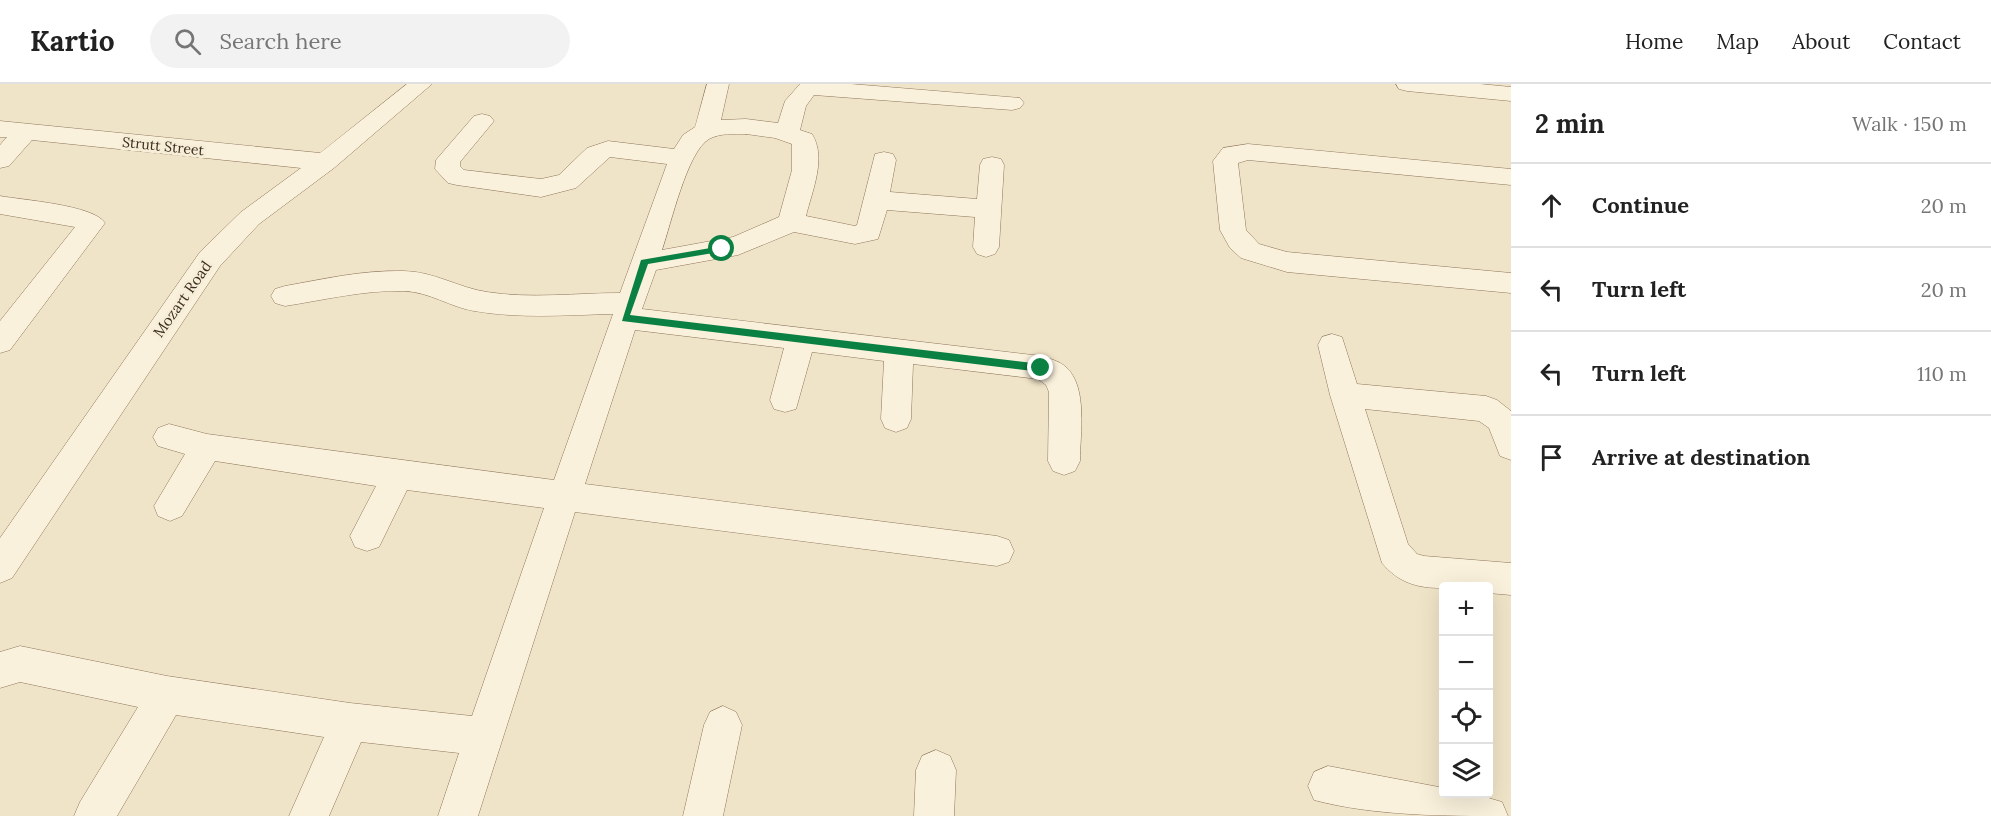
<!DOCTYPE html>
<html lang="en">
<head>
<meta charset="utf-8">
<style>
	body { margin:0; font-family:Lora,serif; background:#f2f2f2; color:#222 }
	.controls { position:absolute; right:18px; bottom:18px; display:grid; overflow:hidden; border-radius:6px; box-shadow:0 6px 24px #0002 }
	.controls button { width:54px; height:54px; display:grid; place-items:center; padding:0; border:0; border-bottom:2px solid #e0e0e0; background:#fff; color:#222; font:30px sans-serif }
	.stop { position:absolute; width:18px; height:18px; margin:-14px; border:4px solid #0b8043; border-radius:50%; background:#fff }
	.stop.end { background:#0b8043; border-color:#fff; box-shadow:0 2px 6px #0008 }
	.list { margin:0; padding:0; list-style:none }
	h2 { display:flex; justify-content:space-between; align-items:center; height:78px; margin:0; padding:0 24px; font-size:26px }
	h2 small { font-size:20px; font-weight:400; color:#767676 }
	.list li { display:grid; grid-template-columns:39px 1fr auto; gap:18px; align-items:center; box-sizing:border-box; height:84px; padding:0 24px; border-top:2px solid #e0e0e0 }
	.list b { display:block; font-size:22px; white-space:nowrap }
	.list em { font-size:20px; font-style:normal; color:#767676 }
	.icon { flex:none; width:33px; height:33px; fill:none; stroke:currentColor; stroke-width:2; stroke-linecap:round; stroke-linejoin:round }
	.map { position:relative; flex:none; width:1511px; height:732px; overflow:hidden }
	header { display:flex; align-items:center; gap:36px; box-sizing:border-box; height:84px; padding:0 30px; background:#fff; border-bottom:2px solid #e0e0e0 }
	header strong { font-size:28px }
	nav { display:flex; gap:33px; margin-inline-start:auto; font-size:21px }
	.search { width:420px; height:54px; background:#f2f2f2; display:flex; align-items:center; gap:15px; box-sizing:border-box; padding:0 21px; border-radius:33px; color:#767676; font-size:22px }
	main { display:flex }
	aside { flex:1; background:#fff }
	.map>svg:first-child { display:block }
	.lines { fill:none; stroke-linecap:round; stroke-linejoin:round }
	.minor-casing { stroke:#8d765c; stroke-width:1 }
	.minor { fill:#faf1dc; fill-rule:evenodd }
	.route { fill:#0b8043 }
	.labels { text-anchor:middle; dominant-baseline:central; stroke-width:6; stroke-linejoin:round; paint-order:stroke }
	.far-street-label { font-size:14px; fill:#3d2e20; stroke:#f7eed8 }
	.street-label { font-size:15px; fill:#3d2e20; stroke:#f7eed8 }
</style>
</head>
<body>
<header>
<strong>Kartio</strong>
<div class="search"><svg class="icon" aria-label="search" viewBox="0 0 24 24"><circle cx="10" cy="10" r="6"/><path d="M15 15l6 6"/></svg>Search here</div>
<nav><a>Home</a><a>Map</a><a>About</a><a>Contact</a></nav>
</header>
<main>
<div class="map">
<svg width="1511" height="732" viewBox="0 0 1511 732">
	<rect width="100%" height="100%" fill="#f0e4c8"/>
	<g class="lines">
		<defs>
			<g id="minor">
				<polygon points="407,0 432,0 334,84 259,140 220,182 12,494 0,499 0,454 200,168 241,128 301,84 32,56 9,82 0,84 0,61 7,53 0,53 0,37 320,69"/>
				<path d="M707,0h22l-8,36 25,-1 32,4 7,-22 15,-17h51l169,14 4,5 -4,5 -8,2 -198,-15 -8,11 -6,24 12,4c15,24 0,57 -6,82l49,10 2,-1 18,-71 9,-2 9,2 3,6 -6,32 87,7 3,-34 3,-6 9,-2 9,2 3,6 -5,82 -4,7 -9,3 -9,-3 -4,-7 2,-30 -88,-7 -9,29 -23,5 -61,-12 -56,23 -82,15 -14,39 399,47c9,3 19,5 26,12 21,21 13,66 13,93l-5,10 -11,4 -11,-4 -5,-10 1,-69 -3,-7 -8,-6 -125,-15 -2,55 -4,9 -11,4 -11,-4 -4,-9 3,-58 -72,-9 -16,57 -11,3 -11,-3 -4,-9 14,-52 -149,-18 -50,154 412,52 12,4 5,11 -5,11 -12,4 -422,-54 -97,304h-40l21,-63 -98,-11 -32,74h-40l35,-79 -148,-22 -59,101h-43l6,-14 58,-95 -118,-25 -20,6v-36l20,-6 147,30 183,27 122,13 72,-208 -137,-18 -28,57 -12,4 -12,-4 -5,-11 26,-50 -161,-25 -33,55 -12,5 -12,-5 -4,-10 31,-52 -27,-8 -5,-9 5,-9 11,-4 38,10 347,46 59,-166c-46,1 -93,5 -139,-3 -24,-4 -44,-19 -70,-20 -40,-1 -80,9 -119,15l-10,-3 -4,-7 4,-7 10,-3c39,-7 78,-16 118,-15 30,0 56,17 84,21 43,7 90,1 133,1l47,-129 -57,-7 -34,31 -35,9 -84,-12 -9,-2 -13,-14 1,-9 38,-44 8,-2 8,2 4,5 -34,41v4l4,4 77,9 18,-4 28,-27 21,-7 66,8 9,-14 12,-8zM746,50l29,4 17,6v26l-13,47 -46,20 -71,13c9,-26 25,-98 47,-111 11,-6 25,-5 37,-5z"/>
				<polygon points="1396,0 1480,0 1511,3 1511,17 1407,7 1399,5"/>
				<polygon points="1248,60 1511,85 1511,101 1248,76 1238,79 1246,146 1259,160 1287,168 1511,189 1511,209 1287,188 1241,174 1230,164 1220,146 1213,77 1223,64"/>
				<path d="M0,112c22,4 94,9 105,27l-95,127 -10,3v-32l75,-94 -75,-13z"/>
				<path d="M1332,250l10,3 15,47 129,12 11,4 14,11v49l-11,-4 -11,-28 -10,-7 -114,-12 43,135 9,10 7,2 87,7v32l-23,-2v-7c-40,0 -77,12 -106,-23l-52,-168 -12,-50 4,-8z"/>
				<polygon points="723,622 736,628 742,641 723,732 683,732 704,641 710,628"/>
				<polygon points="936,666 950,672 956,686 954,732 914,732 916,686 922,672"/>
				<path d="M1328,682l116,22v6h31l27,8 6,14c-63,0 -134,0 -194,-16l-6,-14 6,-14z"/>
			</g>
		</defs>
		<!-- minor casing -->
		<use href="#minor" class="minor-casing"/>
		<!-- minor -->
		<use href="#minor" class="minor"/>
	</g>
	<!-- route -->
	<polygon class="route" points="722,162 725,167 648,180 630,231 1041,280 1046,284 1041,288 622,237 641,176"/>
	<g class="labels">
		<!-- far-street labels -->
		<g class="far-street-label">
			<text transform="translate(163 62) rotate(6)">Strutt Street</text>
		</g>
		<!-- street labels -->
		<g class="street-label">
			<text transform="translate(182 215) rotate(-55)">Mozart Road</text>
		</g>
	</g>
</svg>
<div class="controls">
<button>+</button>
<button>−</button>
<button><svg class="icon" aria-label="locate" viewBox="0 0 24 24"><circle cx="12" cy="12" r="6"/><path d="M12 2v4M12 18v4M2 12h4M18 12h4"/></svg></button>
<button><svg class="icon" aria-label="layers" viewBox="0 0 24 24"><path d="M12 4l9 5-9 5-9-5zM3 14l9 5 9-5"/></svg></button>
</div>
<div class="stop" style="left:722px;top:165px"></div>
<div class="stop end" style="left:1041px;top:284px"></div>
</div>
<aside>
<h2>2 min<small>Walk · 150 m</small></h2>
<ul class="list">
<li><svg class="icon" aria-label="ahead" viewBox="0 0 24 24"><path d="M12 20V5M6 11l6-6 6 6"/></svg><div><b>Continue</b></div><em>20 m</em></li>
<li><svg class="icon" aria-label="left" viewBox="0 0 24 24"><path d="M17 20v-9H6M10 6l-5 5 5 5"/></svg><div><b>Turn left</b></div><em>20 m</em></li>
<li><svg class="icon" aria-label="left" viewBox="0 0 24 24"><path d="M17 20v-9H6M10 6l-5 5 5 5"/></svg><div><b>Turn left</b></div><em>110 m</em></li>
<li><svg class="icon" aria-label="arrive" viewBox="0 0 24 24"><path d="M6 21V4h12l-3 4 3 4H6"/></svg><div><b>Arrive at destination</b></div></li>
</ul>
</aside>
</main>
</body>
</html>
